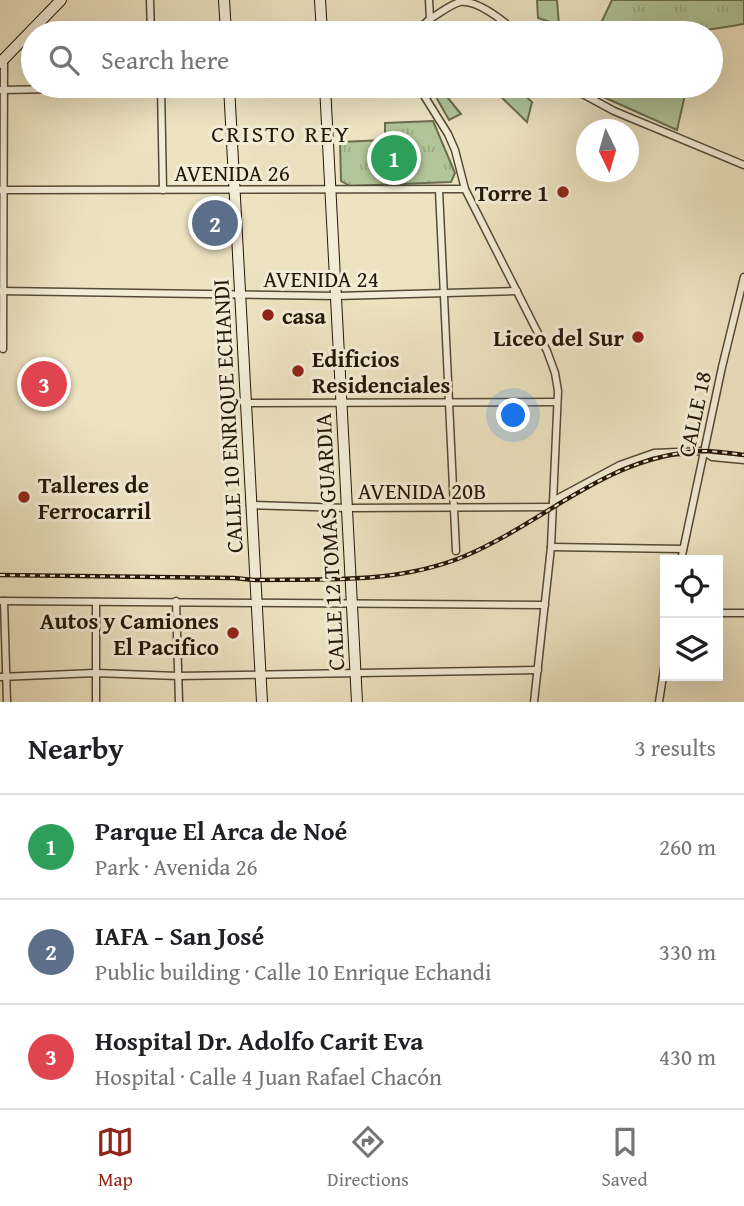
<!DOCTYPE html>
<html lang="en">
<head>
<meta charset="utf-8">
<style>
	body { margin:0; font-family:"Gentium Book Plus",serif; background:#f2f2f2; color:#202124 }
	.controls { position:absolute; right:21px; bottom:21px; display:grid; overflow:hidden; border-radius:0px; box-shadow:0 7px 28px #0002 }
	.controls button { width:63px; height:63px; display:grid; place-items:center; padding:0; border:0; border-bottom:2px solid #e0e0e0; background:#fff; color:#202124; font:35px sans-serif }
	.compass { position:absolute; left:576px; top:119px; width:63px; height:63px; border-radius:50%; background:#fff; box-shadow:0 7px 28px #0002; rotate:175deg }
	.you { position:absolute; left:514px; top:416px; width:24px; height:24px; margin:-18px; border:5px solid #fff; border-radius:50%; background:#1a73e8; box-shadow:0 0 0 10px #1a73e833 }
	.badge { display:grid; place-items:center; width:46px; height:46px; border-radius:50%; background:#8f2418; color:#fff; font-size:23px; font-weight:700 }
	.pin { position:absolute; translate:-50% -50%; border:4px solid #fff; box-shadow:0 2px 7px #0006 }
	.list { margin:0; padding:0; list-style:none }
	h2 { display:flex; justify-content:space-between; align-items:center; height:91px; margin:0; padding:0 28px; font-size:30px }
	h2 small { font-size:23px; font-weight:400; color:#757577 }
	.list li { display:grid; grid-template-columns:46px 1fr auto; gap:21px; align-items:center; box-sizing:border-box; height:105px; padding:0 28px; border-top:2px solid #e0e0e0 }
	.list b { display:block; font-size:26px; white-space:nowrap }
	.list p { margin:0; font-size:23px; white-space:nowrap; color:#757577 }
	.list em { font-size:23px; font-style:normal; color:#757577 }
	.icon { flex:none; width:38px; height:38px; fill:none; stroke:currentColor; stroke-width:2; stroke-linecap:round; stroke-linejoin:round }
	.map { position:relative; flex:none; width:744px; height:702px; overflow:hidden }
	.search { position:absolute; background:#fff; box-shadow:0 7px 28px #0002; left:21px; right:21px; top:21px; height:77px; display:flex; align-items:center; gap:18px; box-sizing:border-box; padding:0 24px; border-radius:38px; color:#757577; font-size:26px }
	.sheet { height:406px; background:#fff }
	nav { display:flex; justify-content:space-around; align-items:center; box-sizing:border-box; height:98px; border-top:2px solid #e0e0e0; background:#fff; font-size:19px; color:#757577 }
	nav a { display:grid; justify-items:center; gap:4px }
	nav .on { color:#8f2418 }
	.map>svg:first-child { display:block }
	.grass { fill:url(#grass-tufts); stroke:#6b6e50; stroke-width:2 }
	.garden { fill:#b2c598; stroke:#6b6e50; stroke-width:2 }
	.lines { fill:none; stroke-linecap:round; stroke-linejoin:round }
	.street-casing { stroke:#564a36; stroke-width:9 }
	.secondary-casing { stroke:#241707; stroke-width:12 }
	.street { stroke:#f3edd7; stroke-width:6 }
	.secondary { stroke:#f3edd7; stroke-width:10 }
	.rail-casing { stroke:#241707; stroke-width:4.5 }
	.rail { stroke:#f3edd7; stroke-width:2; stroke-dasharray:5; stroke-linecap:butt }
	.poi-dot { fill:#8f2418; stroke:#f3edd7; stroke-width:2.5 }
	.labels { text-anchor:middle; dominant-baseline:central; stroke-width:6; stroke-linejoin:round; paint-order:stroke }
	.street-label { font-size:23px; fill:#241707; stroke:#f3edd7 }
	.poi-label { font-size:23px; font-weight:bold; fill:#241707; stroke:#f3edd7; text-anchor:end }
	.neighbourhood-label { font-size:24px; letter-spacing:2px; fill:#241707; stroke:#f3edd7 }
</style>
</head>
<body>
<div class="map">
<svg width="744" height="702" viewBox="0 0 744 702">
	<defs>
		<pattern id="grass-tufts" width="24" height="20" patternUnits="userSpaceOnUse" patternTransform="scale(1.75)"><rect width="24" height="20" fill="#b2c598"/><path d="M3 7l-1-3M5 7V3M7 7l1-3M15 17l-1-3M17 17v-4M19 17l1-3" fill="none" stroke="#99a882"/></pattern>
	</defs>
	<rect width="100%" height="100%" fill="#ede3c1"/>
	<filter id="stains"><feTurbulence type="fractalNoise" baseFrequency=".00286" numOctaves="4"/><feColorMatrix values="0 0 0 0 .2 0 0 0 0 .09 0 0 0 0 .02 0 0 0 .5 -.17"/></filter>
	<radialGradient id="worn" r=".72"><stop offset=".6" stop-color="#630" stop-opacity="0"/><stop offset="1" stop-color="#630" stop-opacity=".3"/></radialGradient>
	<!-- grass -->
	<g class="grass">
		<path d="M612,0h132v24c-43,7 -103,20 -143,-1z"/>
		<polygon points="498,86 525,86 520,91 532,102 527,122 494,90"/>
		<polygon points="433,121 455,173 451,182 350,186 341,181 340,142 385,140 385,123"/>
	</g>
	<!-- garden -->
	<g class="garden">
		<polygon points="537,0 557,0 559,25 538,18"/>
		<polygon points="434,86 450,86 443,92 461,114 449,120 431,88"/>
		<polygon points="579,86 601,86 616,94 620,86 659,86 659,88 678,93 681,86 687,86 677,130"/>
	</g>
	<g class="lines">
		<defs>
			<g id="street">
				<polyline points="150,0 151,33"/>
				<path d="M430,19c9,-5 19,-14 30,-17 19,-2 44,20 58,31"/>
				<polyline points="414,33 430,19 429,0"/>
				<polyline points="418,86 448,134 455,150 465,189 547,351 555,373 558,391 551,547 534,702"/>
				<polyline points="568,86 614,111 744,165"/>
				<polyline points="161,87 163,190"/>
				<polyline points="1,90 230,86"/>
				<polyline points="0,190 465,189"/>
				<polyline points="439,190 456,551"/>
				<polyline points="0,291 336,296 517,291"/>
				<polyline points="3,349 4,60"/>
				<polyline points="245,403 557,402"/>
				<polyline points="553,501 620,465 654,453 703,451 712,457 744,460"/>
				<polyline points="250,505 347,508 552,507"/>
				<polyline points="551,547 683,549"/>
				<polyline points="681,560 722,367 744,277"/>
				<polyline points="0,601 545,605"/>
				<polyline points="4,601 7,702"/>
				<polyline points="176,601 179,702"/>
				<polyline points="96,602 96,702"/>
				<polyline points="718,613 744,613"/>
				<polyline points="0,677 95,673 178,676 538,670"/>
				<polyline points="659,702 665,663"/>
			</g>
			<g id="secondary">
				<polyline points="224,0 226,33"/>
				<polyline points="320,0 322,33"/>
				<polyline points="0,63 61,0"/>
				<polyline points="229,86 262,702"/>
				<polyline points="325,86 357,702"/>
			</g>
		</defs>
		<!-- street casing -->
		<use href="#street" class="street-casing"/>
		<!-- secondary casing -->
		<use href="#secondary" class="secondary-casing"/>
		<!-- street -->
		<use href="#street" class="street"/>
		<!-- secondary -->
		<use href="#secondary" class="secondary"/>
		<defs>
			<path id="rail" d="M0,575l234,3 20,2c71,-1 144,4 211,-24 82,-35 142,-100 236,-105 14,0 29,2 43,4"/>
		</defs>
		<!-- rail casing -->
		<use href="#rail" class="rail-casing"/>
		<!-- rail -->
		<use href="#rail" class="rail"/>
	</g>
	<!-- markers -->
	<g class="poi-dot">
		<circle cx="563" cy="192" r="7"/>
		<circle cx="268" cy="315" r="7"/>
		<circle cx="638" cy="337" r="7"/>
		<circle cx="298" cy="371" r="7"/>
		<circle cx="24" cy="497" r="7"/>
		<circle cx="233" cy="633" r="7"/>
	</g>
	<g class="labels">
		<!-- street labels -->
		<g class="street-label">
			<text x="232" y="172">AVENIDA 26</text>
			<text x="321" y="278">AVENIDA 24</text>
			<text transform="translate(694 414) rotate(-78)">CALLE 18</text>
			<text transform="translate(227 416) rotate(-93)">CALLE 10 ENRIQUE ECHANDI</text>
			<text x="422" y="490">AVENIDA 20B</text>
			<text transform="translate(329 542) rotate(-93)">CALLE 12 TOMÁS GUARDIA</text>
		</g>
		<!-- poi labels -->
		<g class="poi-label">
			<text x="549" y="192">Torre 1</text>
			<text x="282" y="315" text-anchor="start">casa</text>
			<text x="624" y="337">Liceo del Sur</text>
			<text x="312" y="358" text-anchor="start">Edificios<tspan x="312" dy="26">Residenciales</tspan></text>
			<text x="38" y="484" text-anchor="start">Talleres de<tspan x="38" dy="26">Ferrocarril</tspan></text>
			<text x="219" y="620">Autos y Camiones<tspan x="219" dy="26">El Pacifico</tspan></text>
		</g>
		<!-- neighbourhood labels -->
		<g class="neighbourhood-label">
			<text x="281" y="133">CRISTO REY</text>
		</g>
	</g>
	<rect width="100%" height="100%" filter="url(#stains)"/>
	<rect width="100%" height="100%" fill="url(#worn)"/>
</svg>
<div class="controls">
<button><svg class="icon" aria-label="locate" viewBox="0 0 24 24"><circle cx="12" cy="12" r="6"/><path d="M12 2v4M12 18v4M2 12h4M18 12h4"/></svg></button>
<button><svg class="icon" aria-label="layers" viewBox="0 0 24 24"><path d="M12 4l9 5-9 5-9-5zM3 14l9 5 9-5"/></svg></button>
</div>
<svg class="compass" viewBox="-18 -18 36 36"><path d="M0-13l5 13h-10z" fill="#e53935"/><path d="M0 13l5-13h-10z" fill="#757577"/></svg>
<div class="you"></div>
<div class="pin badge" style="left:394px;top:158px;background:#2e9e5b">1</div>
<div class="pin badge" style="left:215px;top:223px;background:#5c6f8a">2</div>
<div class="pin badge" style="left:44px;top:384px;background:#e0444e">3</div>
<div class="search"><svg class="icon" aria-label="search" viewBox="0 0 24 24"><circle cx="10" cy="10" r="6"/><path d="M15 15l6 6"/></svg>Search here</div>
</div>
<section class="sheet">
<h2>Nearby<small>3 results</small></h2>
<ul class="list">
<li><span class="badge" style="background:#2e9e5b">1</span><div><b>Parque El Arca de Noé</b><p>Park · Avenida 26</p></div><em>260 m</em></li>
<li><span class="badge" style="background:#5c6f8a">2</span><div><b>IAFA - San José</b><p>Public building · Calle 10 Enrique Echandi</p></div><em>330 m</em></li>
<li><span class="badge" style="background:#e0444e">3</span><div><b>Hospital Dr. Adolfo Carit Eva</b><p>Hospital · Calle 4 Juan Rafael Chacón</p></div><em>430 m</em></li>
</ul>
</section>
<nav>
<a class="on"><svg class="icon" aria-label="map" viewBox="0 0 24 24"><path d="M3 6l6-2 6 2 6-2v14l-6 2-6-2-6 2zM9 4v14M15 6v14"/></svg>Map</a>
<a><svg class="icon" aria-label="directions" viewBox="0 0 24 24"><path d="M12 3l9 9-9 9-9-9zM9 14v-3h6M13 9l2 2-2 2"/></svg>Directions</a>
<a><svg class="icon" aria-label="saved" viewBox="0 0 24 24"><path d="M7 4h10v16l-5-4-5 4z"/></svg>Saved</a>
</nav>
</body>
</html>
